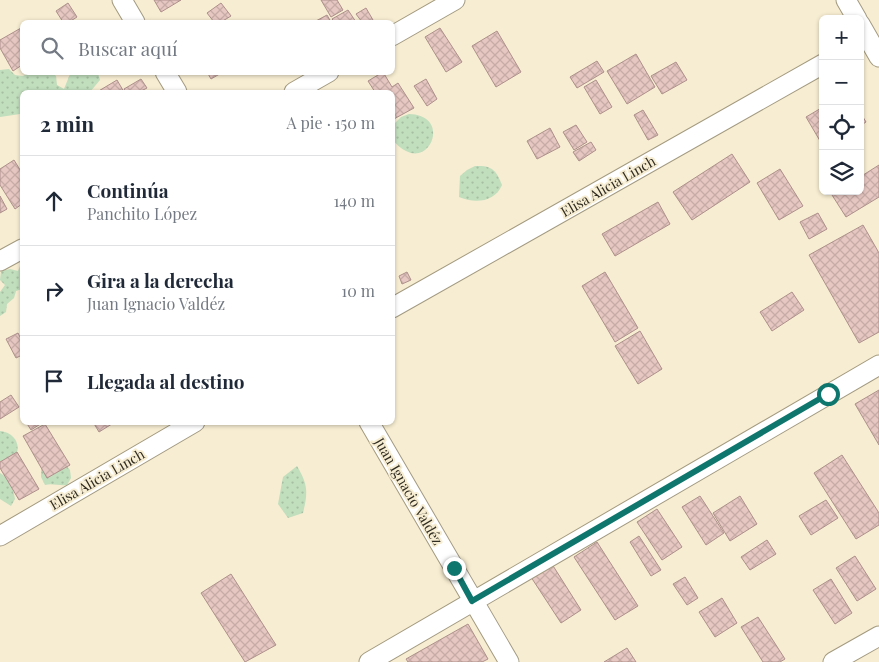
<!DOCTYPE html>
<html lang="es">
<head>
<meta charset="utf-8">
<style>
	body { margin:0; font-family:"Playfair Display",serif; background:#f6f6f7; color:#1f2937 }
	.controls { position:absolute; right:15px; top:15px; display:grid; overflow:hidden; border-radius:8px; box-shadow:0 1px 4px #0004 }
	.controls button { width:45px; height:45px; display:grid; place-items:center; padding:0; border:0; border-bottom:1px solid #e0e1e3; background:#fff; color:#1f2937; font:25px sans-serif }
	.stop { position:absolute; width:15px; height:15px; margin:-11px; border:4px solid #0f766e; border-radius:50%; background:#fff }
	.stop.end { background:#0f766e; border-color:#fff; box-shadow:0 1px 5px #0008 }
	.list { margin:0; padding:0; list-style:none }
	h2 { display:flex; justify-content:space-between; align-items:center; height:65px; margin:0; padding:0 20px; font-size:21px }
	h2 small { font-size:16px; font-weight:400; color:#747a83 }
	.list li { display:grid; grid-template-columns:32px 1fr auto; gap:15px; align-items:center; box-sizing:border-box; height:90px; padding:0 20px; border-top:1px solid #e0e1e3 }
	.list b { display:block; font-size:19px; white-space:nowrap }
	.list p { margin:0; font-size:16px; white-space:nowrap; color:#747a83 }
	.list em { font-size:16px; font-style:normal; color:#747a83 }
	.icon { flex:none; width:28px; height:28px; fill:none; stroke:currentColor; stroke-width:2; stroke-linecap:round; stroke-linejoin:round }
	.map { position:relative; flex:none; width:879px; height:662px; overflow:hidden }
	.search { position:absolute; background:#fff; box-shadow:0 1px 4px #0004; left:20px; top:20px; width:375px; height:55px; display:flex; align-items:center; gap:12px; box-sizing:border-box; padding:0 18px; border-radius:8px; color:#747a83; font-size:19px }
	.panel { position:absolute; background:#fff; box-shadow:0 1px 4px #0004; left:20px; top:90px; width:375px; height:335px; border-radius:8px }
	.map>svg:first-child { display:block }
	.grass { fill:url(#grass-dots) }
	.building { fill:url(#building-cross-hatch); stroke:#ae908b }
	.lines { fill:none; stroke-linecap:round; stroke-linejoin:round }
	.street-casing { stroke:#a39a80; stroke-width:21 }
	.street { stroke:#fff; stroke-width:19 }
	.route { stroke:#0f766e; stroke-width:6 }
	.labels { text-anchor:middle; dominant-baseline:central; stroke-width:4; stroke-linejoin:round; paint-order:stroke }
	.street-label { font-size:14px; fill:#302c22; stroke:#f7edd2 }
</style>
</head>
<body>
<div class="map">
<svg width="879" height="662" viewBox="0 0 879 662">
	<defs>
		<pattern id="grass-dots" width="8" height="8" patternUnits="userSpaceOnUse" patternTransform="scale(1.25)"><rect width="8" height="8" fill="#c1debd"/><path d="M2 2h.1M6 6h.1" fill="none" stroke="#a6bfa2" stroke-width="1.8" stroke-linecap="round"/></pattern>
		<pattern id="building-cross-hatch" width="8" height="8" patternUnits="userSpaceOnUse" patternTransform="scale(1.25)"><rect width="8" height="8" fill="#e7c7c2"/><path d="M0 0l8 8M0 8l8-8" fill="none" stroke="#c6aba6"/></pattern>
	</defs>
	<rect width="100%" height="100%" fill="#f7edd2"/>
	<!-- grass -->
	<g class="grass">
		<polygon points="9,69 15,75 23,76 28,73 53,73 56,76 57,85 64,89 70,74 98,73 100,80 90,92 22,92 22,116 20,114 0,117 0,70"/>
		<path d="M409,114c41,1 23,51 -3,37 -5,-2 -9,-7 -13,-10l2,-18 6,-6z"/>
		<path d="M475,166c17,-1 21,4 27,19 -7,17 -27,19 -43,12l1,-21 7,-6z"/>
		<polygon points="22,261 22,289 16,291 14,298 7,304 6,312 0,316 0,292 5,285 0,280 1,271 10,269 18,271"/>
		<path d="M0,431c25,3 22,34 0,30z"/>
		<path d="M47,463l18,1 5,6 1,8 -4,7c-8,1 -15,-2 -22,0l-4,-8v-8z"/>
		<path d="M297,466c11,19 11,26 6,47l-15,5 -10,-14 5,-27z"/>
		<path d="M0,473c10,5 13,16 15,26l-4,7 -11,-7z"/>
	</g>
	<!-- building -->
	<g class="building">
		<polygon points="154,0 181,0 161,12"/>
		<polygon points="321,0 337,0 343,10 331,17"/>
		<polygon points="68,3 77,17 69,22 63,22 56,11"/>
		<polygon points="221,3 231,16 221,22 214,22 207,13"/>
		<polygon points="366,8 373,20 368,22 362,22 356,14"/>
		<polygon points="348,10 356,22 335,22 332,19"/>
		<polygon points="327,15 331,22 314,22"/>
		<polygon points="21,28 22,65 13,71 0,48 0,40"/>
		<polygon points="440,28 462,62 446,72 425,37"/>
		<polygon points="497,31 521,72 496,87 472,46"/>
		<polygon points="636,54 655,87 627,104 607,71"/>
		<polygon points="597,61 604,72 577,88 570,77"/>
		<polygon points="676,62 687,80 662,94 651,76"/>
		<polygon points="207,72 223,72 211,79"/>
		<polygon points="383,72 392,87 398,83 414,108 392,120 392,92 375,92 368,81"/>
		<polygon points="141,79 147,88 139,92 126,92 124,89"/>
		<polygon points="426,79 437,99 427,106 414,86"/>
		<polygon points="117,80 124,92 97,92"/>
		<polygon points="596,80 612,107 600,114 584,87"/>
		<polygon points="823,107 823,146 806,117"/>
		<polygon points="643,110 658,135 648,140 634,115"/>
		<polygon points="860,112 866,122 860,126"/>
		<polygon points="576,125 587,142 574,150 563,132"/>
		<polygon points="550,128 560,147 537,159 527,141"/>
		<polygon points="591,142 596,150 579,161 573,152"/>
		<polygon points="732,154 750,182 692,220 673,192"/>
		<polygon points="14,160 22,173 22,204 15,209 0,185 0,169"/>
		<polygon points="879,165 879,197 846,217 832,195 837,191 860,191 860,177"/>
		<polygon points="780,169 803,206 779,220 757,183"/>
		<polygon points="0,196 7,209 0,213"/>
		<polygon points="658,202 670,224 615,256 602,234"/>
		<polygon points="818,213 827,229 809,239 800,222"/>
		<polygon points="863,225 879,253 879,332 859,343 809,255"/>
		<polygon points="407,272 411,280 402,284 399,276"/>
		<polygon points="605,272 638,328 615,342 582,286"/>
		<polygon points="792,292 804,310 772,331 760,312"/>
		<polygon points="640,331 662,369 638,384 615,346"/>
		<polygon points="18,333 22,341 22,355 16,358 6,339"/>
		<polygon points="879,390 879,445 855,404"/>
		<polygon points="11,395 19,407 0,419 0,402"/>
		<polygon points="26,422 42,422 42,423 31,430"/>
		<polygon points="93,422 115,422 99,432"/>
		<polygon points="45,424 70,465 47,478 23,436"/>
		<polygon points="17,452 39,489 19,500 0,468 0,462"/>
		<polygon points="842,455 879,513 879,525 856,539 814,473"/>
		<polygon points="700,496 724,533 706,545 682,507"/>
		<polygon points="740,496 757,524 730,541 713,513"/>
		<polygon points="826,500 838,518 811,535 799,516"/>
		<polygon points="657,509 682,547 662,560 637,522"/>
		<polygon points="639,536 661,570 651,576 630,542"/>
		<polygon points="767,540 776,554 750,570 741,557"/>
		<polygon points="597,542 638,606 615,620 574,557"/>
		<polygon points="855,556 876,589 857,601 836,568"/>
		<polygon points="550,561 581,610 561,623 529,574"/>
		<polygon points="231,574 276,645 245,662 201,593"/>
		<polygon points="685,577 698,598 687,605 673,584"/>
		<polygon points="831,579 852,613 835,624 813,590"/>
		<polygon points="722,598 737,623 715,637 699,612"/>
		<polygon points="758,617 785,659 780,662 763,662 741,627"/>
		<polygon points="468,624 488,659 482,662 408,662 406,659"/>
		<polygon points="627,648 636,662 604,662"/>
	</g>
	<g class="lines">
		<defs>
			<g id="street">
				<polyline points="122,0 135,22"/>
				<polyline points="846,0 857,19"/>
				<polyline points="860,24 879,57"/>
				<polyline points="392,36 455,0"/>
				<polyline points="165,72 177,92"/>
				<polyline points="294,92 329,72"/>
				<polyline points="0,261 22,249"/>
				<polyline points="392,308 823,64"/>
				<polyline points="369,422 509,662"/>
				<polyline points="0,536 195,422"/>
				<polyline points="369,662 879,365"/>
				<polyline points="833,662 879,636"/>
			</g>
		</defs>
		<!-- street casing -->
		<use href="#street" class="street-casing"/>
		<!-- street -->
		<use href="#street" class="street"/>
	</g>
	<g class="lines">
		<!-- route -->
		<polyline class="route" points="454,568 472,601 828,394"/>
	</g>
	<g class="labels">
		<!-- street labels -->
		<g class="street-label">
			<text transform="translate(608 186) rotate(-30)">Elisa Alicia Linch</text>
			<text transform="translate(97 479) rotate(-30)">Elisa Alicia Linch</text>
			<text transform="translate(409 491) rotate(60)">Juan Ignacio Valdéz</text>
		</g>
	</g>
</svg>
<div class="controls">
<button>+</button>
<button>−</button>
<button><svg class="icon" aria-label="locate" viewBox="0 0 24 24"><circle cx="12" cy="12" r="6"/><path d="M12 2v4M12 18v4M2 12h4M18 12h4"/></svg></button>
<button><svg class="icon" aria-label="layers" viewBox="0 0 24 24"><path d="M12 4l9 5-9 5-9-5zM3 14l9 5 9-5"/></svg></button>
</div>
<div class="stop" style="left:828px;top:394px"></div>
<div class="stop end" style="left:454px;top:568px"></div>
<div class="search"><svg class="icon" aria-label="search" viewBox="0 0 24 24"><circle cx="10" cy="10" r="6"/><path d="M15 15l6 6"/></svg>Buscar aquí</div>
<section class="panel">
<h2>2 min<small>A pie · 150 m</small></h2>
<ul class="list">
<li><svg class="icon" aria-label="ahead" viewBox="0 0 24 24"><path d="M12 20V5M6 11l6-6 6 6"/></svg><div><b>Continúa</b><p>Panchito López</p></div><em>140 m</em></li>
<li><svg class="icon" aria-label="right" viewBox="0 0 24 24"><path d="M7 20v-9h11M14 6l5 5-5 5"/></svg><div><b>Gira a la derecha</b><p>Juan Ignacio Valdéz</p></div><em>10 m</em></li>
<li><svg class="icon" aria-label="arrive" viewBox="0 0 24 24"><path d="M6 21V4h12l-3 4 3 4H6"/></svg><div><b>Llegada al destino</b></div></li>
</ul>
</section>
</div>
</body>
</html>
